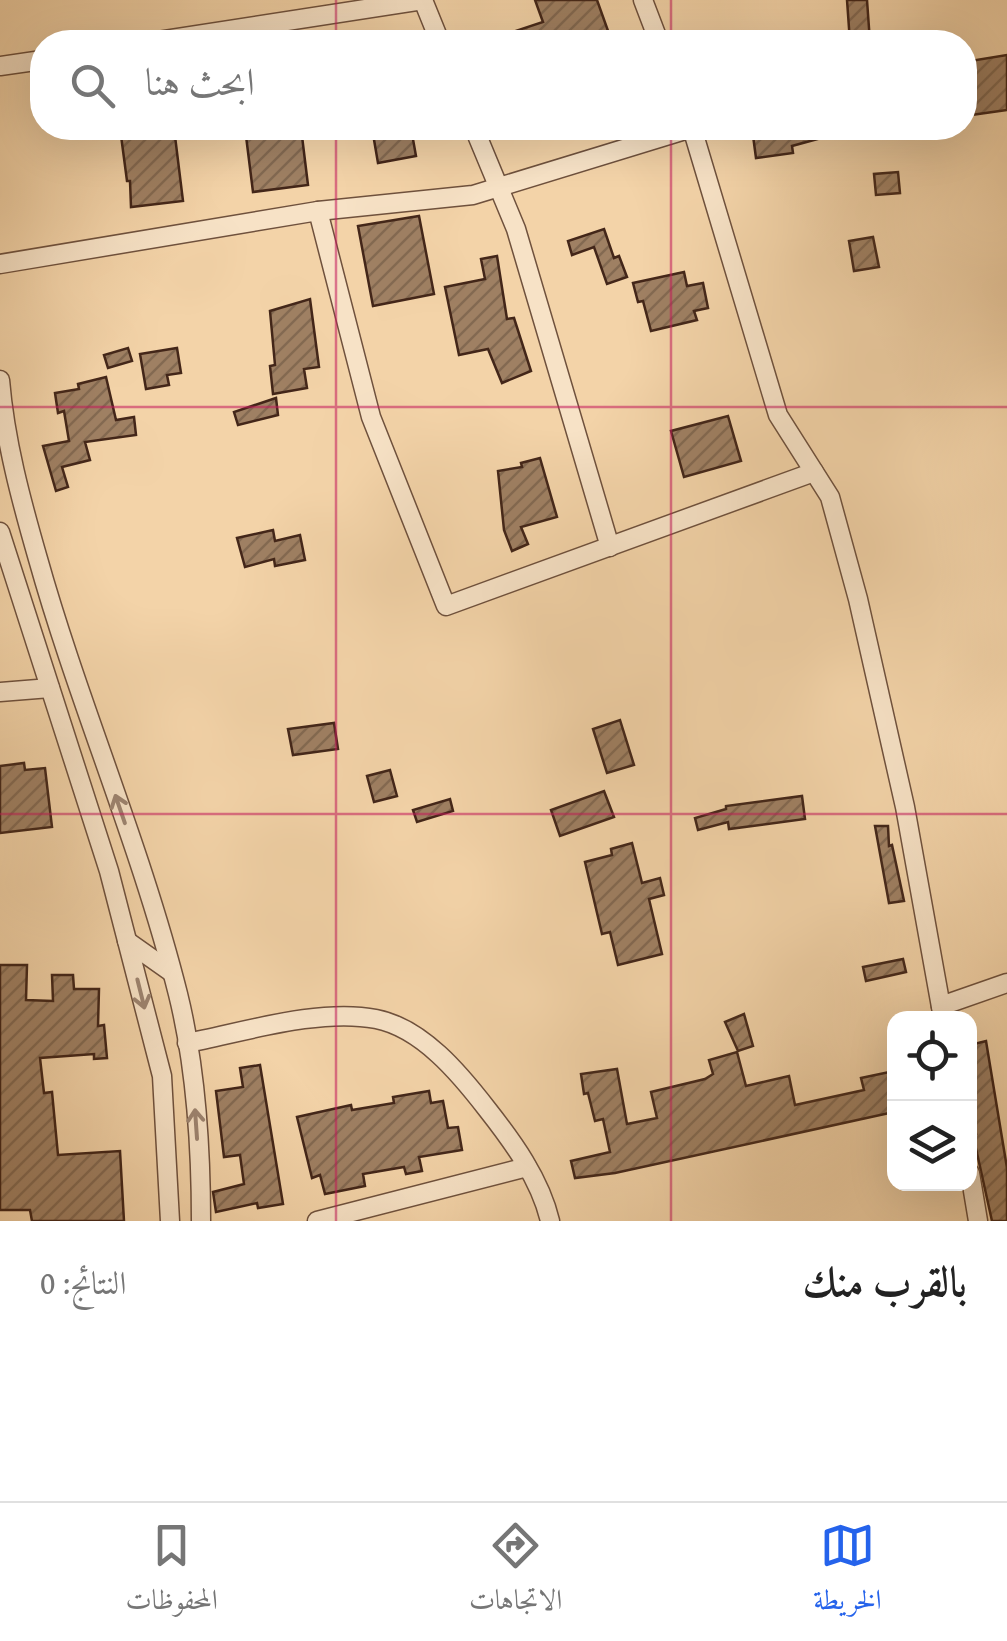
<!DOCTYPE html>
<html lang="ar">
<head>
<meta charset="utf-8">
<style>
	body { margin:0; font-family:"Gentium Book Plus",Amiri,serif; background:#f2f2f2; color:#222; direction:rtl }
	.controls { position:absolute; right:30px; bottom:30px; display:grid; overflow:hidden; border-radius:20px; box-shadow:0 10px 40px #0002 }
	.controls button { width:90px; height:90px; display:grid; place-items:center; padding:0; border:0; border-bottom:2px solid #e0e0e0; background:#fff; color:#222; font:50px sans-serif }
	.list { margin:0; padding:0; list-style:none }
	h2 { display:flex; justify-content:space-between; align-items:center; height:130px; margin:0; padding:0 40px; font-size:42px }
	h2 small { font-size:32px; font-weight:400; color:#767676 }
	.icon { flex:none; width:55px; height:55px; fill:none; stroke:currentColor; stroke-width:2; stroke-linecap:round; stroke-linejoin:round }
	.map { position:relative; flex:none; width:1007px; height:1221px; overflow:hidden; direction:ltr }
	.search { position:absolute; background:#fff; box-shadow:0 10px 40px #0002; left:30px; right:30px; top:30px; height:110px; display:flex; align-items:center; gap:25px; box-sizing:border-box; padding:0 35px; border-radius:40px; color:#767676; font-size:38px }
	.sheet { height:280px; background:#fff }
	nav { display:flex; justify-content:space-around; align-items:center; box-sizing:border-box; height:140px; border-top:2px solid #e0e0e0; background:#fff; font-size:28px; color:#767676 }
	nav a { display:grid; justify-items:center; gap:5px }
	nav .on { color:#2563eb }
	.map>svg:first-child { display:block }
	.building { fill:url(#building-hatch); stroke:#432619; stroke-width:2.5 }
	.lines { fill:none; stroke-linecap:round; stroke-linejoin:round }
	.street-casing { stroke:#6f513d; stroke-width:21 }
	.street { stroke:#f7e2c6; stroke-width:18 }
	.oneway { stroke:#9d8470 }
	.grid { fill:none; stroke:#c2185b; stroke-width:2.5; stroke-opacity:0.55 }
</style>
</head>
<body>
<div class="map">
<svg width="1007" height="1221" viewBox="0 0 1007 1221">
	<defs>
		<pattern id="building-hatch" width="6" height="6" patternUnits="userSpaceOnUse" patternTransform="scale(2.5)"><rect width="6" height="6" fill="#9f8063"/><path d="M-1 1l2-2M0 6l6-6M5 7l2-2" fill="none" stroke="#836951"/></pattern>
	</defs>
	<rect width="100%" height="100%" fill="#f3d3a8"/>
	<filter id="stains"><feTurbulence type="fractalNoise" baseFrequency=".002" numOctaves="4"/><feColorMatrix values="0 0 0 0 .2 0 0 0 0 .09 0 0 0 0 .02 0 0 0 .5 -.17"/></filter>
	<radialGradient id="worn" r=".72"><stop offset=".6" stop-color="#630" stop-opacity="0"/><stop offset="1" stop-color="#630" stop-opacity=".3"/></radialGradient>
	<!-- building -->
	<g class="building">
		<polygon points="535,0 597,0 612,42 488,42 488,40 543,22"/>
		<polygon points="847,0 867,0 870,42 850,42"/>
		<polygon points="1007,55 1007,110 964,116 964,62"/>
		<polygon points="120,128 174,128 183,201 131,207 130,181 127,181"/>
		<polygon points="245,128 301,128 308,185 253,192"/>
		<polygon points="372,128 411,128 416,156 378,163"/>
		<polygon points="752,128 842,128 843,132 792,146 793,153 756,158"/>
		<polygon points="898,172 900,193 876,195 874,174"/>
		<polygon points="419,216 434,294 373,306 358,226"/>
		<polygon points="604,229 614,258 619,256 627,277 607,284 594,247 572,255 568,241"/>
		<polygon points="873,237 879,267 854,271 849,241"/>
		<polygon points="497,256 507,319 514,318 531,371 502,383 488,349 459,355 445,287 485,279 481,259"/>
		<polygon points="684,272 687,286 703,283 708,308 694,311 697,320 651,331 643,301 638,302 633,283"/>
		<polygon points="310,299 319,367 304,369 307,388 273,394 270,366 275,365 270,311"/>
		<polygon points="128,348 132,361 108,368 104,355"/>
		<polygon points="177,348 181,373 167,375 169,385 146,389 140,354"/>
		<polygon points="106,377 116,420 134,417 136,435 85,442 90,460 62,467 68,487 56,491 43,446 69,441 64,411 58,413 55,393 79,389 78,384"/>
		<polygon points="276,398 278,415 238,425 234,412"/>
		<polygon points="728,416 741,461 684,477 671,431"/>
		<polygon points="540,458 557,517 521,527 528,544 512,551 504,530 498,471 522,467 521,463"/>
		<polygon points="273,530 275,541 300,535 305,560 275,566 274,559 245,567 237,538"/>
		<polygon points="620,720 634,765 607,773 593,729"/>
		<polygon points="334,723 338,749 293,755 288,729"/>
		<polygon points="24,763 25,770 45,768 52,827 0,833 0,766"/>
		<polygon points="390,770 397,796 374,802 367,776"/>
		<polygon points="604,791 614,817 560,836 551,810"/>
		<polygon points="802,796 805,819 729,829 728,822 698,830 695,818 726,809 726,806"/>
		<polygon points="450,799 453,811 417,822 413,810"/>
		<polygon points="875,826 888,826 889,846 892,845 904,901 889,903"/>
		<polygon points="632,843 642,883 660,878 664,895 649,899 662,954 618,965 610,932 602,934 585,862 612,855 611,849"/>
		<polygon points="903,959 906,972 866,981 863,967"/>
		<polygon points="0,965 27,965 26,1000 53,1001 52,975 73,975 74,989 99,989 98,1026 104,1025 107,1058 94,1059 94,1054 40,1058 44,1093 52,1092 58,1155 120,1151 124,1221 32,1221 30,1210 0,1210"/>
		<polygon points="744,1014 753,1046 738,1051 725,1022"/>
		<polygon points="986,1041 1007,1168 1007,1221 992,1221 973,1135 976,1134 970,1097 970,1045"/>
		<polygon points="737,1052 746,1086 789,1076 795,1105 864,1090 861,1078 894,1071 894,1112 615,1173 575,1178 571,1161 610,1152 603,1119 595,1121 588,1093 584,1094 581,1074 617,1069 627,1124 657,1118 651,1092 705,1079 713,1074 709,1060"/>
		<polygon points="260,1065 283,1204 258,1208 257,1203 216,1212 213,1192 244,1184 240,1155 224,1157 216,1091 243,1087 240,1068"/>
		<polygon points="429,1091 431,1103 443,1101 448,1128 458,1127 462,1150 419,1157 422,1171 406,1174 404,1167 363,1174 365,1186 325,1194 320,1175 312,1178 297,1117 351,1105 352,1110 394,1103 393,1097"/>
	</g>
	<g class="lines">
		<defs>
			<g id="street">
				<polyline points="423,0 440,42"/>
				<polyline points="643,0 659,42"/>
				<polyline points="152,42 423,0"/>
				<polyline points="0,66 42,60"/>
				<polyline points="474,128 516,229 610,547"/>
				<polyline points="692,128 778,415 830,497 858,599 905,807 943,1018"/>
				<polyline points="318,211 371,417 446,606 814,472"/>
				<polyline points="0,264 318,211 473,195 692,128"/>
				<path d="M0,380c5,61 21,120 38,179 41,146 103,287 140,435 18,73 23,152 23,227"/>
				<polyline points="0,532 109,871 162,1076 170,1221"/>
				<polyline points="0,692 50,688"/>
				<polyline points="127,941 171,972"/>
				<polyline points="941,1006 1007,983"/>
				<path d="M187,1043c57,-11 132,-35 189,-24 46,9 84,55 111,90 26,33 53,70 63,112"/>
				<polyline points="970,1173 978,1221"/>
				<polyline points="317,1221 527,1167"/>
			</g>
		</defs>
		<!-- street casing -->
		<use href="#street" class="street-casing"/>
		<!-- street -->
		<use href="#street" class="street"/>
	</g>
	<!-- one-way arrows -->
	<defs><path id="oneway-shaft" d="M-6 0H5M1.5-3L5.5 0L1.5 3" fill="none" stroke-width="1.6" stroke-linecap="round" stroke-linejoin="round" transform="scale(2.5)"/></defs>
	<g class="oneway">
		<use href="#oneway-shaft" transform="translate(120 809) rotate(-109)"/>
		<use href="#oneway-shaft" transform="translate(141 994) rotate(76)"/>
		<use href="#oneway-shaft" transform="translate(196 1124) rotate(-94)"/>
	</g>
	<!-- grid -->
	<path class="grid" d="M336,0v42M671,0v42M336,128v1093M671,128v1093M0,407h1007M0,814h1007"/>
	<rect width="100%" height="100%" filter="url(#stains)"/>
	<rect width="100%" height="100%" fill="url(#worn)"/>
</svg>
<div class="controls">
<button><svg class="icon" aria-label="locate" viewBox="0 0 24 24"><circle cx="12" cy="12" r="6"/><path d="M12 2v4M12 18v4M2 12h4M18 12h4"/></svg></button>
<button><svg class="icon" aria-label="layers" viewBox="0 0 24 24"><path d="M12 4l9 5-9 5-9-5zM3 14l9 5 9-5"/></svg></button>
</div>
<div class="search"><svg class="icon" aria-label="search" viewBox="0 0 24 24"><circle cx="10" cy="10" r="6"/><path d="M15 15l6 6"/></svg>ابحث هنا</div>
</div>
<section class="sheet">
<h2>بالقرب منك<small>النتائج: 0</small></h2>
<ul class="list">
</ul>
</section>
<nav>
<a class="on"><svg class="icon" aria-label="map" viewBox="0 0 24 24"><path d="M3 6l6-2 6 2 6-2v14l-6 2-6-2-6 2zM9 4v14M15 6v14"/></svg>الخريطة</a>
<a><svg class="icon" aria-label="directions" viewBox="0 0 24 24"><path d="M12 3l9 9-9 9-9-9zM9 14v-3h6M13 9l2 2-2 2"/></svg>الاتجاهات</a>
<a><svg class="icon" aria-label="saved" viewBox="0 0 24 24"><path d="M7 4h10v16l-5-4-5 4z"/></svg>المحفوظات</a>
</nav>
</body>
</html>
